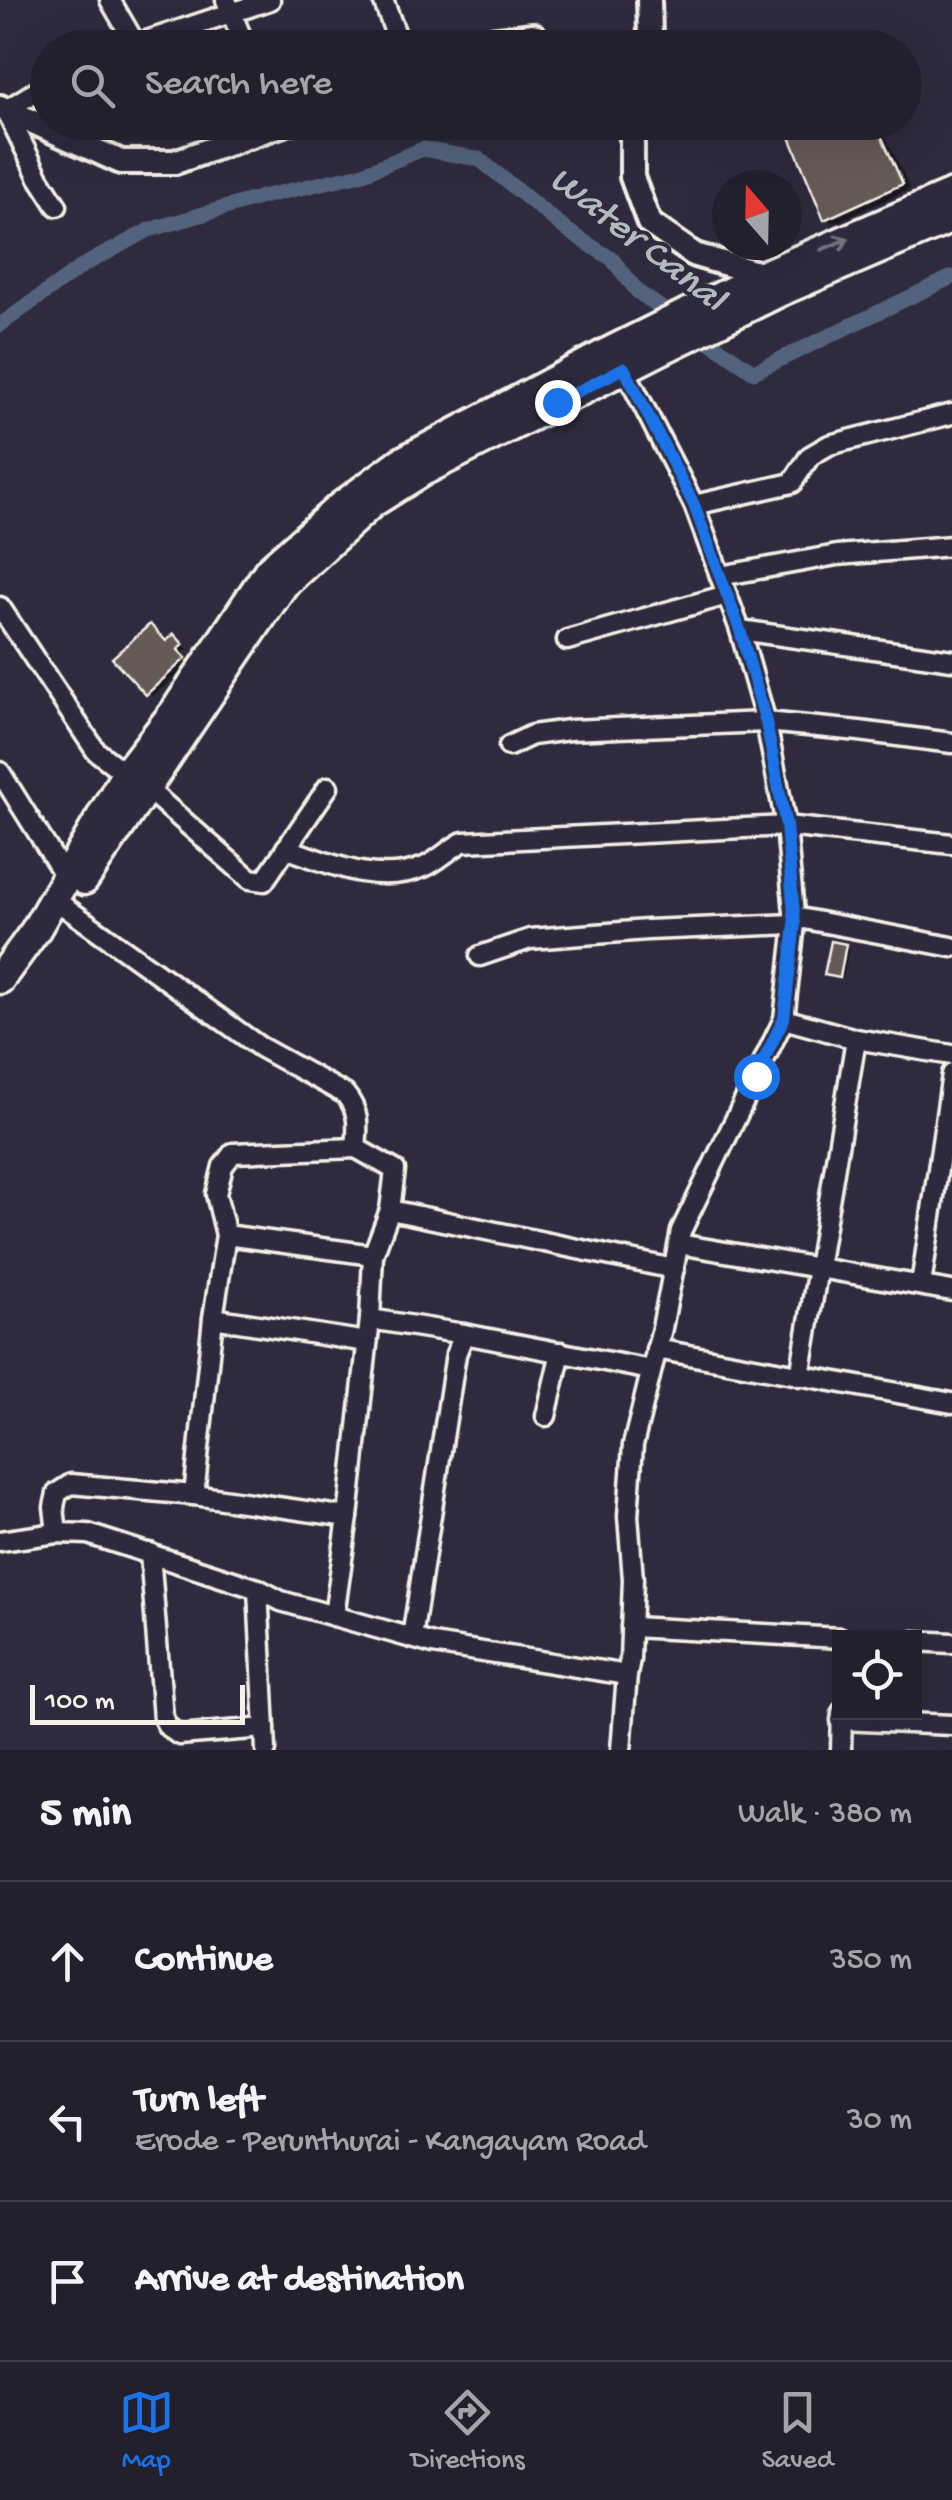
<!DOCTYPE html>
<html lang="en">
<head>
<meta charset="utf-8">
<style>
	body { margin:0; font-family:"Gochi Hand",sans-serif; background:#2f2d3a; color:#f1f3f6 }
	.controls { position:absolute; right:30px; bottom:30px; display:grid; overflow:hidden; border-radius:0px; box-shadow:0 10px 40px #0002 }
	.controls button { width:90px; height:90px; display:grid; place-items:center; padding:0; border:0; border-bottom:2px solid #403e4a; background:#23202e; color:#f1f3f6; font:50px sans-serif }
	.compass { position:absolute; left:712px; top:170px; width:90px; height:90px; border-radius:50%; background:#23202e; box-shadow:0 10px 40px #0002; rotate:340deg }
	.scale { position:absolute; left:30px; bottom:25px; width:215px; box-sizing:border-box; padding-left:10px; border:5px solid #f4f1e8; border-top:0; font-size:28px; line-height:35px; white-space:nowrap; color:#f4f1e8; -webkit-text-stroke:8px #2f2a3d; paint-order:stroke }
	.stop { position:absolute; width:30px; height:30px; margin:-22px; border:8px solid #1a73e8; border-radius:50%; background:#fff }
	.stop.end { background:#1a73e8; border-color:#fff; box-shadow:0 2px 10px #0008 }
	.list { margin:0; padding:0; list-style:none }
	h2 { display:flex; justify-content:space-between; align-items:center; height:130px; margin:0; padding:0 40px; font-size:42px }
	h2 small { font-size:32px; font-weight:400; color:#a3a3aa }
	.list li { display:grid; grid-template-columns:65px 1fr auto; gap:30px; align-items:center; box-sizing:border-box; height:160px; padding:0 40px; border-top:2px solid #403e4a }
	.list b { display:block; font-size:38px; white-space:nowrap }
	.list p { margin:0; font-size:32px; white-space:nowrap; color:#a3a3aa }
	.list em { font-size:32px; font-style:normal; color:#a3a3aa }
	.icon { flex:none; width:55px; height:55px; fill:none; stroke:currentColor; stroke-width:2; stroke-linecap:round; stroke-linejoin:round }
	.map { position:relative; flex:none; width:952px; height:1750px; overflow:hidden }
	.search { position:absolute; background:#23202e; box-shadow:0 10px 40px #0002; left:30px; right:30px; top:30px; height:110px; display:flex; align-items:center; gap:25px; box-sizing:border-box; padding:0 35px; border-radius:55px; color:#a3a3aa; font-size:38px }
	.sheet { height:610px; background:#23202e }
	nav { display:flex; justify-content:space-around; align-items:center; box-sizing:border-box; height:140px; border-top:2px solid #403e4a; background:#23202e; font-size:28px; color:#a3a3aa }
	nav a { display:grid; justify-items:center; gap:5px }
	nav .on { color:#1a73e8 }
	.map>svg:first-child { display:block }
	.shadow { fill:#0007 }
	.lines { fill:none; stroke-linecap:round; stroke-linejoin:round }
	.canal { stroke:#53647d; stroke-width:15 }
	.building { fill:#665a56; stroke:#f4f1e8; stroke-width:2.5 }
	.minor-casing { stroke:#f4f1e8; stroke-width:25 }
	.tertiary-casing { stroke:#f4f1e8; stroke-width:30 }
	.primary-casing { stroke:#f4f1e8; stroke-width:35 }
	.minor { stroke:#2f2a3d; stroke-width:18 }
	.tertiary { stroke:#2f2a3d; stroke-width:22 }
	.primary { stroke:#2f2a3d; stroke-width:28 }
	.oneway { stroke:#747079 }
	.route { stroke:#1a73e8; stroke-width:12 }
	.labels { text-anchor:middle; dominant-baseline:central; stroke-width:8; stroke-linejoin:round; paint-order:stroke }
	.water-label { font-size:40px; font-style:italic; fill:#b4b9bd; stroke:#2f2a3d }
</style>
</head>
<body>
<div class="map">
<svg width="952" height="1750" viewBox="0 0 952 1750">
	<rect width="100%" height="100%" fill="#2f2a3d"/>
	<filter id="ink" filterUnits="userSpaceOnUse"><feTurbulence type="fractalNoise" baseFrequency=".01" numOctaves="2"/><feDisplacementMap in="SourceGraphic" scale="20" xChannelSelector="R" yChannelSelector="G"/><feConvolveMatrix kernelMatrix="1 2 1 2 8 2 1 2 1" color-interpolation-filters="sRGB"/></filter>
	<g filter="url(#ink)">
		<!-- shadow -->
		<g class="shadow">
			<polygon points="787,122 879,122 910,189 834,223 826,218"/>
			<polygon points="151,627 168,643 174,637 180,641 188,649 182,654 190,663 153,696 147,693"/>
			<polygon points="845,946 849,948 843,978 831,976"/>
		</g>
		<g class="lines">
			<!-- canal -->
			<g class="canal">
				<polyline points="0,325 84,265 149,230 262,197 361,174 423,149 479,159 568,231 612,259 638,292 677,319"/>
				<polyline points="696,332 754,372 952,277"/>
			</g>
		</g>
		<!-- building -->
		<g class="building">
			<polygon points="784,122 875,122 903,184 824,220"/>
			<polygon points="150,624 166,641 174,634 183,644 178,650 186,658 146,695 112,658"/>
			<polygon points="831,941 846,944 840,978 824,975"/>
		</g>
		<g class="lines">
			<defs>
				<g id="minor">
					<polyline points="110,0 135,43"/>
					<polyline points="226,0 246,48"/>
					<polyline points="383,0 401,48"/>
					<polyline points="125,48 270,0"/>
					<polyline points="48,84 6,110 39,178 57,206"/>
					<polyline points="694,505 792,483 810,456 829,445 952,414"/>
					<polyline points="720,576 837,555 952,546"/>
					<polyline points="0,607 96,751 126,774"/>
					<polyline points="740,630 952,660"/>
					<polyline points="567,640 727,595"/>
					<polyline points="509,746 532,735 569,730 766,722 859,731 952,743"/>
					<polyline points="0,772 66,878"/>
					<polyline points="146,788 250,879 264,881 328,787"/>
					<path d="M286,848c44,16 92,38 138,19 14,-6 25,-18 39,-25l323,-16 166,18"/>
					<path d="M65,907l195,140 85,47c15,18 13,32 11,54l39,22 -5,40 284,59"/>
					<polyline points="794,917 952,947"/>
					<polyline points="480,956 530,939 647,930 795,924"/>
					<polyline points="784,1019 856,1039 952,1055"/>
					<polyline points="226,1235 373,1255"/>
					<polyline points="679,1244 952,1291"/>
					<polyline points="921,1285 952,1074"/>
					<polyline points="213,1318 367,1342"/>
					<polyline points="370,1319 464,1334 651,1370"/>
					<polyline points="656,1349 952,1403"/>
					<polyline points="800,1376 856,1039"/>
					<polyline points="546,1416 561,1352"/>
					<polyline points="194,1495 213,1318 226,1235 216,1194 223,1166 233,1153 356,1148"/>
					<polyline points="57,1533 54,1507 57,1493 71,1484 194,1495 348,1517"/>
					<polyline points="0,1541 57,1533 88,1534 258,1589 281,1601 433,1644 627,1675 630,1659 633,1579 628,1516 633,1445 662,1328 681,1231 784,1019 795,924 786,826 766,722 740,630 694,505 624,368"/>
					<polyline points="150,1553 163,1718 168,1727 179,1735 265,1728"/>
					<polyline points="258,1589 266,1750"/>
					<polyline points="334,1616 348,1517 370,1319 373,1255 390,1210"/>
					<polyline points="631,1627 841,1638"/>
					<polyline points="412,1638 456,1354 464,1334"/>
					<polyline points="914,1641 952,1643"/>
					<polyline points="841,1720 952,1725"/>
					<polyline points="621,1750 627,1675"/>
					<polyline points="841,1750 842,1712"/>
				</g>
				<g id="tertiary">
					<polyline points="456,48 465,43 533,35 548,48"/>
					<polyline points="648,48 650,35 649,0"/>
					<polyline points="0,107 121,162 175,162 289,122"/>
					<polyline points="632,122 632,177 649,223 695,255 764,275 771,282"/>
				</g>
				<g id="primary">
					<polyline points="84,880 283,585 372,503 423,471 661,350 781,291 952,218"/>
					<polyline points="0,979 35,931 126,774 175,711 269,570 340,507 401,462 605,354 764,275 952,194"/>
				</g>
			</defs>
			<!-- minor casing -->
			<use href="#minor" class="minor-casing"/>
			<!-- tertiary casing -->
			<use href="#tertiary" class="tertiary-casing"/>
			<!-- primary casing -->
			<use href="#primary" class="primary-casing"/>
			<!-- minor -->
			<use href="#minor" class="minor"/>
			<!-- tertiary -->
			<use href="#tertiary" class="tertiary"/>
			<!-- primary -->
			<use href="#primary" class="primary"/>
		</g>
		<!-- one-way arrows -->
		<defs><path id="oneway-shaft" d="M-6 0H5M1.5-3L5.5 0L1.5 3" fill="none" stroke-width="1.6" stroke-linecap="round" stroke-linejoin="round" transform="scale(2.5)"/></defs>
		<use class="oneway" href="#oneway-shaft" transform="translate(835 244) rotate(-23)"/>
	</g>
	<g class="lines" filter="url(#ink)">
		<!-- route -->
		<polyline class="route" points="557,402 624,368 694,505 740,630 766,722 786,826 795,924 784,1018 756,1076"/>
	</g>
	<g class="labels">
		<!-- water labels -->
		<g class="water-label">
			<text transform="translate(636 241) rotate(38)">Water Canal</text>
		</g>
	</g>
</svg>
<div class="controls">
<button><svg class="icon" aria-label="locate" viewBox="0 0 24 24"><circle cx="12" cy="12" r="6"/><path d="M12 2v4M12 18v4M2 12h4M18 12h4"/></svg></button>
</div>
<svg class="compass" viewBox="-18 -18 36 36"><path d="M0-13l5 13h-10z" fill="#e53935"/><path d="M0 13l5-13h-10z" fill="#a3a3aa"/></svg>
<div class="scale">100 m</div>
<div class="stop" style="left:756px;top:1076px"></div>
<div class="stop end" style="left:557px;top:402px"></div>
<div class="search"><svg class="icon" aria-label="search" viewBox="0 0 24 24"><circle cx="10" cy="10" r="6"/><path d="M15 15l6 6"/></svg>Search here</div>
</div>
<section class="sheet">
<h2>5 min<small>Walk · 380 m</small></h2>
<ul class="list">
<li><svg class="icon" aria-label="ahead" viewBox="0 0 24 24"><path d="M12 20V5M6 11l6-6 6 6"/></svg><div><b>Continue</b></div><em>350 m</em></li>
<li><svg class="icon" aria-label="left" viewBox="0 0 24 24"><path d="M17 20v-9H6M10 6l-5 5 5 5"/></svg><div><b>Turn left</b><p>Erode - Perunthurai - Kangayam Road</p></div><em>30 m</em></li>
<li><svg class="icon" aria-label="arrive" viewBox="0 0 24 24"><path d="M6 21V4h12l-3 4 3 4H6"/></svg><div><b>Arrive at destination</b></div></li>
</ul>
</section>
<nav>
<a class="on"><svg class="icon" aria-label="map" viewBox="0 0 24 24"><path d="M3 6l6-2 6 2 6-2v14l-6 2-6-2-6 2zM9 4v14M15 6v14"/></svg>Map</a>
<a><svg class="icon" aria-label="directions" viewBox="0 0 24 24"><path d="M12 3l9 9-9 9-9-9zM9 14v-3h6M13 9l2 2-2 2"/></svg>Directions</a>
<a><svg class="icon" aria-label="saved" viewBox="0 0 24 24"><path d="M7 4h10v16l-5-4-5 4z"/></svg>Saved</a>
</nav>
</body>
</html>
